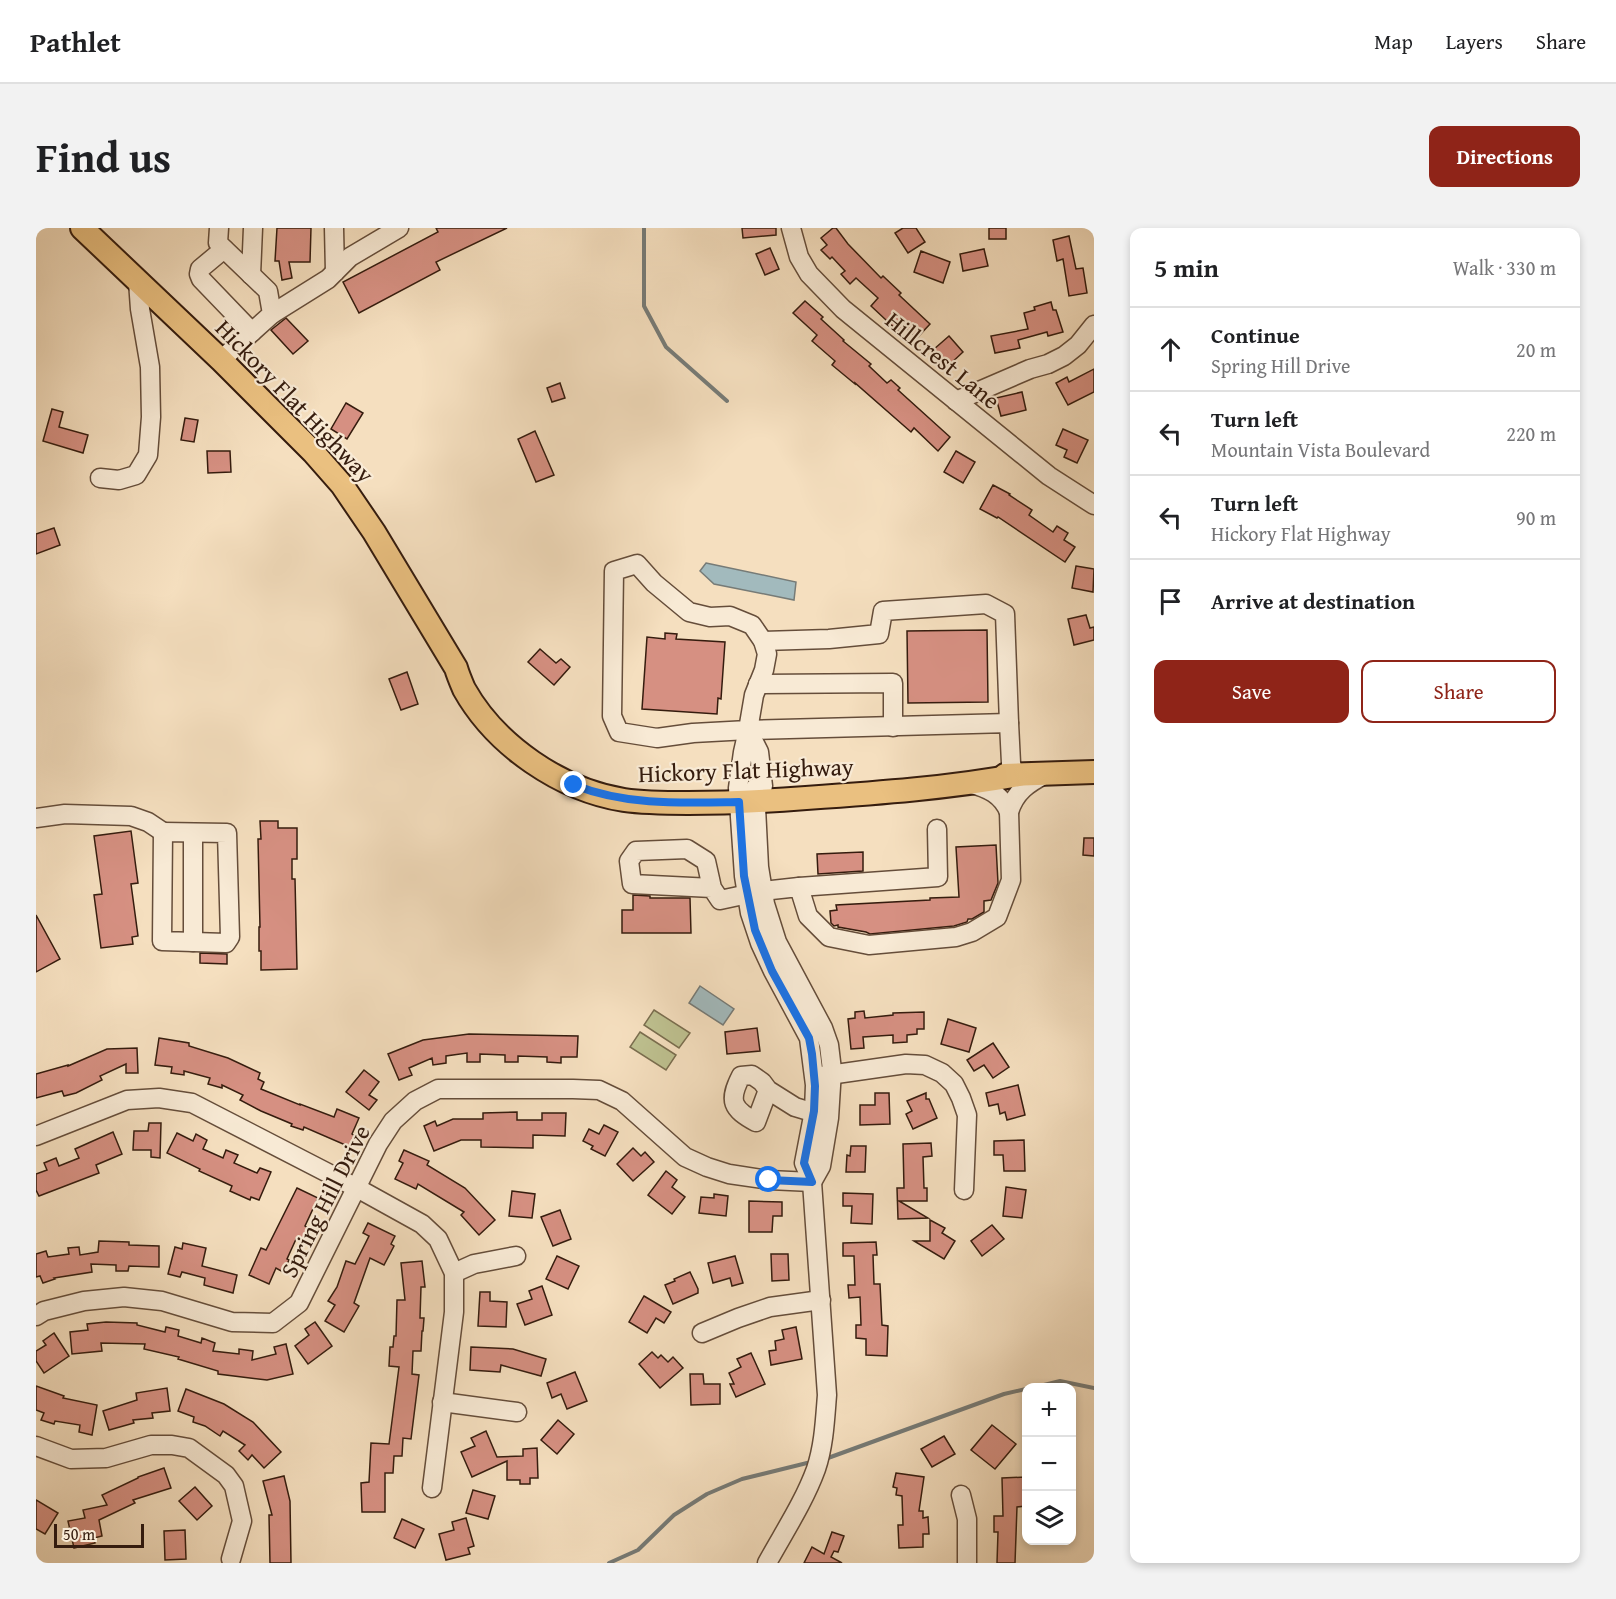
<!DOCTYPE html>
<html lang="en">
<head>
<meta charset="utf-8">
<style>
	body { margin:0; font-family:"Gentium Book Plus",serif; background:#f2f2f2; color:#202124 }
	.controls { position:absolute; right:18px; bottom:18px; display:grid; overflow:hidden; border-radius:12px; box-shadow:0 3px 9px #0003 }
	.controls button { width:54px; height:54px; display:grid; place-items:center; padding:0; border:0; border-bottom:2px solid #e0e0e0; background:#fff; color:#202124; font:30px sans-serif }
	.scale { position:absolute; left:18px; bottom:15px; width:90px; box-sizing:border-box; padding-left:6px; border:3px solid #351c0e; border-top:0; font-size:16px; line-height:21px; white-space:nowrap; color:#351c0e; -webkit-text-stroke:4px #f8ead5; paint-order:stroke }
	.stop { position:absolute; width:18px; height:18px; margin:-14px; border:4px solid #1a73e8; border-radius:50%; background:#fff }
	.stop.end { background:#1a73e8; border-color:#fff; box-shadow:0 2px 6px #0008 }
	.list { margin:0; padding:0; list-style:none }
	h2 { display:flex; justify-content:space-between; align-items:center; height:78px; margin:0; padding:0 24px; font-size:26px }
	h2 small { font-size:20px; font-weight:400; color:#757577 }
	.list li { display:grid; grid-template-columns:39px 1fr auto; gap:18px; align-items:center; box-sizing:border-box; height:84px; padding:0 24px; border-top:2px solid #e0e0e0 }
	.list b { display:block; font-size:22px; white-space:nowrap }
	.list p { margin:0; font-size:20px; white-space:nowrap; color:#757577 }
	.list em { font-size:20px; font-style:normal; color:#757577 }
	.actions { display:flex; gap:12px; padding:18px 24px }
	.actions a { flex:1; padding:14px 0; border:2px solid #8f2418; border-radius:12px; text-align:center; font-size:21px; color:#8f2418 }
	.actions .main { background:#8f2418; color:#fff }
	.icon { flex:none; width:33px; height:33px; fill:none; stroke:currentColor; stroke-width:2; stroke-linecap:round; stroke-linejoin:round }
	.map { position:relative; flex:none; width:1058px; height:1335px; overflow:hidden; border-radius:12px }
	header { display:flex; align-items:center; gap:36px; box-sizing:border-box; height:84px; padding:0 30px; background:#fff; border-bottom:2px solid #e0e0e0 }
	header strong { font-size:28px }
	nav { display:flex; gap:33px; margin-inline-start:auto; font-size:21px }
	.intro { display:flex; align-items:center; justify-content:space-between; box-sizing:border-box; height:144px; padding:0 36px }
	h1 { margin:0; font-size:42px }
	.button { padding:15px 27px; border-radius:12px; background:#8f2418; color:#fff; font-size:21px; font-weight:700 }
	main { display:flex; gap:36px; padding:0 36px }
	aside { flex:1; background:#fff; border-radius:12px; box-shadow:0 3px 9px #0003 }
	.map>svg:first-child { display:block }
	.green { fill:#bec190; stroke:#7a6e4f; stroke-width:1.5 }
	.water { fill:#a2babd; stroke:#767b77; stroke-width:1.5 }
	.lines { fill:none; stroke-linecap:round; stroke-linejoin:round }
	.stream { stroke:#767b77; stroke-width:4 }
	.building { fill:#d69082; stroke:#351c0e; stroke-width:1.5 }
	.minor-casing { stroke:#654d3a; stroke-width:21 }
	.major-casing { stroke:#351c0e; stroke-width:26 }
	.minor { stroke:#f8ead5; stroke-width:18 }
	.major { stroke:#eac080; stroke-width:22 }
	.route { stroke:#1a73e8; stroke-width:8 }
	.labels { text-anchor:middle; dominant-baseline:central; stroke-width:4.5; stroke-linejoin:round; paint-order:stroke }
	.street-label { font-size:24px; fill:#351c0e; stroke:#f8ead5 }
</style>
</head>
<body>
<header>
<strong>Pathlet</strong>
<nav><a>Map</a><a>Layers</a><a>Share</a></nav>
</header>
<div class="intro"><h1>Find us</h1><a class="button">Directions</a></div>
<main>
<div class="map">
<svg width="1058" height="1335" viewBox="0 0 1058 1335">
	<rect width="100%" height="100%" fill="#f5dfbf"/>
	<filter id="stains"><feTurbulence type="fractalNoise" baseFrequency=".00333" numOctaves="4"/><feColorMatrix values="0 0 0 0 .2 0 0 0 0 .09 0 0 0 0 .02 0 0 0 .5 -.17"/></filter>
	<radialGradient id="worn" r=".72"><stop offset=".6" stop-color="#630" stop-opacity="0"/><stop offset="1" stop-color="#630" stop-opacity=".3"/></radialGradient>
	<!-- green -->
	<g class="green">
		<polygon points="618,782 654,805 643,820 608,797"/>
		<polygon points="604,804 640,827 630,842 594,819"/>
	</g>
	<!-- water -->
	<g class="water">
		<polygon points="670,335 760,354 758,372 678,356 664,343"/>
		<polygon points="664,758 698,781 687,797 653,775"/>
	</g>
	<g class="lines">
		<!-- stream -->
		<g class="stream">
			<polyline points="608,0 608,78 630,119 691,173"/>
			<polyline points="996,1160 1024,1153 1058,1160"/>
			<polyline points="792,1230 968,1166 990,1161"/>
			<polyline points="573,1335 602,1322 638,1287 671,1266 706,1251 771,1235"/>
		</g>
	</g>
	<!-- building -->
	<g class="building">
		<polygon points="241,0 275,0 274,34 253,34 256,50 246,52 243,33 239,33"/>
		<polygon points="400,0 471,0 400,34 404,42 323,85 307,54 402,4"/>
		<polygon points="706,0 740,0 740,7 707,10"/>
		<polygon points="797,0 800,0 812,16 845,50 847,48 865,65 863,67 894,96 881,110 870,100 865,106 835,78 842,70 820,50 814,56 805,46 809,43 796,29 794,31 785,22 791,17 785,10"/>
		<polygon points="867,0 880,0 889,14 872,25 859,5"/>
		<rect x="953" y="0" width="17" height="11"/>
		<polygon points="1033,8 1040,41 1047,40 1051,65 1033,68 1027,31 1021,33 1017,12"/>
		<polygon points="734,20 743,41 729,47 720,26"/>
		<polygon points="948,21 952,38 927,43 924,26"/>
		<polygon points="885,23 914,34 907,55 878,44"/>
		<polygon points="769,73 787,89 785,91 808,112 807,113 835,136 833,138 851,155 855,152 864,160 862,162 914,209 902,223 878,200 875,204 819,155 819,156 796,137 799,133 776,113 781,107 757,85"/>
		<polygon points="1015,74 1017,82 1020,82 1027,104 1012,108 1011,104 982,112 984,120 959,125 955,108 992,101 988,85 999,82 998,79"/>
		<polygon points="250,90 272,113 257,126 235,102"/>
		<polygon points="913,108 927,124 912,138 897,122"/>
		<polygon points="1058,141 1058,164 1032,177 1020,155 1031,149 1033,154"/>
		<polygon points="524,155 529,170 516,174 511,160"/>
		<polygon points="986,164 990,182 965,188 960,170"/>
		<polygon points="310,175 327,185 311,211 295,201"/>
		<polygon points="16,181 27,184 23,199 52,207 47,225 7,213"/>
		<polygon points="149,190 162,192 158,214 145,212"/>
		<polygon points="1027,201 1052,212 1041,235 1028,229 1031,222 1020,217"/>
		<polygon points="499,203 518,247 500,254 482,211"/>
		<polygon points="171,223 194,223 195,244 172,245"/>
		<polygon points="920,223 939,234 927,255 908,244"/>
		<polygon points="957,257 974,266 973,267 996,282 993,287 1017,304 1021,298 1032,305 1028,312 1039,319 1029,334 962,289 961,290 944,281"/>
		<polygon points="18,300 24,317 0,326 0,306"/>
		<polygon points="1040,338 1058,341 1057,364 1036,360"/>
		<polygon points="1050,387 1054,400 1058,399 1058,412 1038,417 1032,391"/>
		<polygon points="951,402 952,474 872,475 871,403"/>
		<polygon points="629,405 641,406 640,411 689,414 685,471 682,470 681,486 606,481 611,409 629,411"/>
		<polygon points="504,421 520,435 525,431 534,439 518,457 492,434"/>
		<polygon points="371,444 382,476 365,482 353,451"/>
		<polygon points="224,593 242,593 242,600 261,600 261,631 256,631 256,651 259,651 261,741 225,742 225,723 223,723 223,699 224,699 222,611 225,611"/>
		<polygon points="95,603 102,655 95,656 102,708 96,709 97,716 65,720 58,667 66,666 58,608"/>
		<polygon points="1048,610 1058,610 1058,628 1047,627"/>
		<polygon points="960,617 962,655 955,672 948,673 948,684 936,691 932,691 931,694 918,698 834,706 830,704 802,699 802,697 798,698 795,695 794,683 801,682 800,677 894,672 894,670 923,669 920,619"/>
		<polygon points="827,624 827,643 782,646 781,626"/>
		<polygon points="597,667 614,668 614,670 654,670 655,705 586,705 586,682 597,682"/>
		<polygon points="0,687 24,731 0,744"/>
		<polygon points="164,725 191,726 191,736 164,735"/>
		<polygon points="828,783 829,790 857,787 857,785 888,784 888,801 881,801 881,806 871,807 871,814 857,815 857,807 827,809 828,820 815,821 812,791 819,790 819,784"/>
		<polygon points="912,791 940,800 933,824 905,816"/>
		<polygon points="721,800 724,823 691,826 689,804"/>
		<polygon points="433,806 542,808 541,829 525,829 525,835 511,834 511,829 482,828 482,834 469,834 469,827 444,826 444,834 431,834 431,825 410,828 410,835 397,837 396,830 373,840 376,847 363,852 352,826 387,812"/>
		<polygon points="123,810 153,815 153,818 192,830 224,845 222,851 228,854 225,861 264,877 264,876 298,889 301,881 323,890 316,906 319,908 314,919 268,899 267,902 255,898 256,896 225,883 204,872 207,867 186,857 186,860 172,856 174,850 148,843 148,847 135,845 136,839 119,837"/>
		<polygon points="957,815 973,839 957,850 948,837 938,843 931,832"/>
		<polygon points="101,820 102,845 90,845 90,836 64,848 66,852 40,865 28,868 26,863 0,870 0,846 32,837 32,838 71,821"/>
		<polygon points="328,842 343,854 333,867 341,872 333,882 310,864"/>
		<polygon points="982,857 989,887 971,892 969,884 964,886 962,876 953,878 950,865"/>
		<polygon points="839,865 853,865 854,896 824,897 824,877 839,877"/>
		<polygon points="890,865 890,871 893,871 901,890 877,901 870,886 876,883 871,873"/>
		<polygon points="481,884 481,892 506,892 506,885 530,885 529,908 497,907 497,920 445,919 445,912 425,912 398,923 388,898 399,893 401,898 417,891 447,891 447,885"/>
		<polygon points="113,895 125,895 124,930 115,929 115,922 97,922 98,903 112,903"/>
		<polygon points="568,897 582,904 569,928 555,921 557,918 547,913 553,901 563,906"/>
		<polygon points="77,904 86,926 60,937 63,945 3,968 0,962 0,946 11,942 8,935 20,930 23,938 43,930 39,921"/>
		<polygon points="141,905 157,913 160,906 171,912 167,921 187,930 190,922 202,927 198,935 221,945 224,940 235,944 223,972 215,969 214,972 194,963 196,958 163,943 164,941 131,925"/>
		<polygon points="988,912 989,943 968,943 967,927 958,927 958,913"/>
		<polygon points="895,915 896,928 887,929 888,960 891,960 891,973 863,973 892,990 862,991 861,960 868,960 867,916"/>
		<polygon points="815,918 830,918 829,944 810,944 811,927 814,928"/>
		<polygon points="597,920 605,928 609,924 618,934 597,953 581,936"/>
		<polygon points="368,922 393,933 391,937 429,960 459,992 443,1007 425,987 428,984 382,956 380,961 359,951 367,935 363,933"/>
		<polygon points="630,943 641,952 636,959 649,969 636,986 612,967"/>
		<polygon points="970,959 990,962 986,990 967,988"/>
		<polygon points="261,960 282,970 269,998 272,1000 266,1012 261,1009 251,1031 253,1032 247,1044 240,1040 233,1056 213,1047 225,1020 230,1022"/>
		<polygon points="476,963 499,966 496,990 473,988"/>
		<polygon points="807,965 837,966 836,996 815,995 816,978 807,978"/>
		<polygon points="678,966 692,968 690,988 663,985 665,969 678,970"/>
		<polygon points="713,973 746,974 746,988 737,988 736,1004 713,1004"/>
		<polygon points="524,982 535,1011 517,1018 505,989"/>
		<polygon points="894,992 909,1000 906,1005 919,1013 908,1031 878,1013 894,1013"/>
		<polygon points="332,995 359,1008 355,1016 358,1018 348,1037 334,1030 318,1075 323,1078 308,1104 289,1093 299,1077 292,1073 301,1059 310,1033 319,1036 333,1008 327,1005"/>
		<polygon points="956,997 968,1011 946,1028 935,1013"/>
		<polygon points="63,1013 93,1014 93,1017 123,1018 123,1039 93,1038 92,1043 80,1043 80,1037 55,1036 56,1044 18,1050 19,1051 7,1055 4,1048 0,1049 0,1026 10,1023 12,1029 33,1026 32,1020 43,1019 44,1027 62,1024"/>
		<polygon points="840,1014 841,1027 837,1027 838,1056 844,1056 846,1097 852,1098 851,1128 830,1127 830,1111 820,1110 820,1097 825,1097 824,1069 813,1070 812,1057 819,1057 818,1028 807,1028 807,1015"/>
		<polygon points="147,1015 170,1020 166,1038 201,1047 197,1065 168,1057 169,1050 146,1044 144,1049 132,1046 139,1019 146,1021"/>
		<polygon points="735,1026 752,1026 753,1052 736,1053"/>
		<polygon points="521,1028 543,1038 532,1061 510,1051"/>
		<polygon points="699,1028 707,1055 696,1058 694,1050 677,1055 672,1035"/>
		<polygon points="386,1033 389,1059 385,1059 384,1090 388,1090 387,1103 386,1103 385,1123 377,1123 376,1146 383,1147 375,1211 367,1210 366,1228 358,1228 357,1245 349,1245 349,1284 326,1284 325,1255 333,1254 335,1215 353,1216 363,1139 353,1138 354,1119 357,1119 358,1108 360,1108 361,1072 369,1072 365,1035"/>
		<polygon points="654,1044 662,1061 662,1065 637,1076 629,1057 639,1053 638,1051"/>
		<polygon points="506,1058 516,1087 489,1097 481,1076 496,1071 493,1063"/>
		<polygon points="444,1064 454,1064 454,1073 471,1074 470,1099 442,1098"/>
		<polygon points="608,1068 635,1084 628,1095 620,1090 611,1105 593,1094"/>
		<polygon points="70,1094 101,1095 101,1097 129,1104 130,1099 143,1102 142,1108 165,1115 166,1110 179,1115 177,1123 203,1126 203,1121 217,1123 216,1132 240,1126 238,1119 250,1116 257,1146 231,1152 182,1146 182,1143 142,1131 143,1129 108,1121 109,1116 65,1115 66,1123 36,1126 34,1104 52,1102 51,1096"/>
		<polygon points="279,1094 296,1118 272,1136 259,1118 273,1107 269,1101"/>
		<polygon points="760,1099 766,1131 735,1137 733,1123 740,1122 739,1113 748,1111 746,1102"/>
		<polygon points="18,1105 33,1128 8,1145 0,1133 0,1123 10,1117 7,1113"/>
		<polygon points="435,1119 477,1121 510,1131 505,1148 465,1137 464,1144 434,1142"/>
		<polygon points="616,1124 622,1130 625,1127 632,1134 637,1129 647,1140 624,1160 603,1136"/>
		<polygon points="715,1125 729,1156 700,1169 694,1156 698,1156 693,1145 705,1139 701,1131"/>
		<polygon points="539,1144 551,1173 531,1181 525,1166 516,1170 511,1155"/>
		<polygon points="654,1146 667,1146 668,1156 684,1156 684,1176 655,1177"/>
		<polygon points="0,1158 28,1168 27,1170 61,1177 56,1207 43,1204 44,1197 19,1193 18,1196 5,1192 8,1185 0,1182"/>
		<polygon points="131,1160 134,1183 116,1185 117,1190 97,1192 98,1195 73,1202 67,1183 101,1172 100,1165"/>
		<polygon points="150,1161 188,1176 217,1194 245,1224 228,1240 216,1227 212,1232 203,1223 209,1217 187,1203 184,1208 169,1198 157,1194 158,1189 142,1183"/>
		<polygon points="522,1192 538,1206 521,1226 505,1212"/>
		<polygon points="956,1197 980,1216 959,1241 935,1222"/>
		<polygon points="450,1203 461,1229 487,1228 487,1221 501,1220 502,1250 494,1250 494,1256 484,1256 484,1252 471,1252 471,1233 436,1249 425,1224 439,1218 435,1210"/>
		<polygon points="908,1208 919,1226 896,1239 885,1221"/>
		<polygon points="128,1240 135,1260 97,1272 99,1275 63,1292 66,1308 58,1310 59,1315 38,1320 32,1293 49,1290 47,1282 71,1277 66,1267 102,1250 102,1249"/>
		<polygon points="860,1245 888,1249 883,1283 887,1283 887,1290 892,1289 893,1306 887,1306 887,1319 863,1320 862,1297 867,1297 866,1268 860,1267 861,1260 857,1259"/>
		<polygon points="248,1248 254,1273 255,1335 234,1335 233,1287 236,1287 227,1253"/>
		<polygon points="990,1249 990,1278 981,1279 979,1335 961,1335 962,1304 958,1304 958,1288 967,1288 966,1250"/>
		<polygon points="159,1259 176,1278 161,1292 143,1273"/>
		<polygon points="437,1262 459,1268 452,1291 430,1285"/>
		<polygon points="0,1272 22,1285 9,1306 0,1301"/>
		<polygon points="430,1290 438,1318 432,1320 434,1326 410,1332 403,1306 418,1302 416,1294"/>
		<polygon points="366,1291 388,1301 379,1320 358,1310"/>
		<polygon points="149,1302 150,1331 129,1332 128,1303"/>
		<polygon points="796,1304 808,1308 802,1324 798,1323 795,1329 806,1335 768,1335 776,1319 788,1326"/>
	</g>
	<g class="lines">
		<defs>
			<g id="minor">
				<polyline points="183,0 182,15 232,63 236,86 185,132"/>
				<polyline points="298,0 299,44"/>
				<polyline points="755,0 763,29 773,46 807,81 1013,248 1058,277"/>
				<polyline points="188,21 164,41 163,46 165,51 216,104"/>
				<polyline points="215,47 217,0"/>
				<polyline points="236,86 292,51 314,29 363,0"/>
				<polyline points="920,173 994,141 1012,136 1028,128 1042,117 1058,97"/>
				<polyline points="64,250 83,252 100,247 112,227 115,189 114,139 104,81 102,53"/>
				<polyline points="727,413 793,411 843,406 847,383 950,376 969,386 973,495"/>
				<polyline points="722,456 857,455 857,499"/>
				<polyline points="712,502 718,467 728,442 731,426 727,413 716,397 694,388 674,389 653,384 618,355 601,336 578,343 576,488 583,504 621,510 657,505 712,502 973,495 975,535 978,547"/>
				<path d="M935,556c17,4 31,11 38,28"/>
				<path d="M727,558l-4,-34 -11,-22 -5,22 -5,36 6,88 6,37 10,30 13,28 36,67 6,47 -1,26 -10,52 8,19 15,213c-2,25 -3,50 -11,74 -12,33 -32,63 -49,94"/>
				<polyline points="719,560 723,639 729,676 741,714 787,800 793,817 796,842 793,890 785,938 776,954"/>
				<polyline points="0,590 29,586 95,588 112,594 127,604"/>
				<polygon points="127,604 191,605 194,709 190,715 126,713"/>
				<polyline points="157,605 157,714"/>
				<polyline points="763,659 902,649 901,601"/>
				<path d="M676,660l-80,-4 -3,-23 7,-10 51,-2 19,12 6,27 8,12 42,-9 37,-4 9,29 21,21 40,8 87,-8 16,-5 25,-15 14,-37 -2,-68c6,-20 19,-29 37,-38"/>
				<polyline points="786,848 870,836 889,837 906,845 918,856 925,870 931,887 928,962"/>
				<path d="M732,862l-12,32c-24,-13 -28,-21 -15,-46l11,-1 10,7 6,8 27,17 30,9"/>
				<polyline points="0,908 91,872 123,870 156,875 321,960 386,996 402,1011 418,1045 418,1084 396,1260"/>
				<polyline points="418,1045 438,1036 480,1028"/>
				<polyline points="0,1088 8,1083 48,1073 88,1069 126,1073 196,1094 237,1095 263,1075 342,916 357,893 379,873 402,861 537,861 563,862 586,873 649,929 671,939 693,946 733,952 776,954"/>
				<polyline points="666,1105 702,1090 734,1079 785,1072"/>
				<polyline points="406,1174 481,1184"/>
				<polyline points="0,1218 35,1231 70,1230 115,1217 136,1217 153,1220 190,1247 198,1258 206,1293 195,1331"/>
				<polyline points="925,1267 931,1291 931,1335"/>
			</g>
			<g id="major">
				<path d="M46,0l139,132 92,92 29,33 32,47 82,136c2,7 5,14 8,21 32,57 97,101 160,111 21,3 43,3 64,3 40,0 79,-2 118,-5 72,-5 143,-10 213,-23"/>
				<polyline points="969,547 1058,544"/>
			</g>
		</defs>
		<!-- minor casing -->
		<use href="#minor" class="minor-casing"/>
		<!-- major casing -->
		<use href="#major" class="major-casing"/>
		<!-- minor -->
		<use href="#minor" class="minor"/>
		<!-- major -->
		<use href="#major" class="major"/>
	</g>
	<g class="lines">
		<!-- route -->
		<path class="route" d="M538,557c53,21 109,18 165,17l5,74 11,54 17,41 37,67 3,16 3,32 -1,25 -10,52 8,19 -43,-2"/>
	</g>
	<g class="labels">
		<!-- street labels -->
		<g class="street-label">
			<text transform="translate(907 132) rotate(39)">Hillcrest Lane</text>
			<text transform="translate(259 173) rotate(46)">Hickory Flat Highway</text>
			<text transform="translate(710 542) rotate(-2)">Hickory Flat Highway</text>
			<text transform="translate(289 973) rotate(-63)">Spring Hill Drive</text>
		</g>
	</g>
	<rect width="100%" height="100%" filter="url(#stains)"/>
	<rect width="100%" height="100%" fill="url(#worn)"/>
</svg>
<div class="controls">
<button>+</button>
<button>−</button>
<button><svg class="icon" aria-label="layers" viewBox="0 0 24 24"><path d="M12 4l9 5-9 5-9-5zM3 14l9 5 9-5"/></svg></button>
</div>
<div class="scale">50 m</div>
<div class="stop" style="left:733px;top:952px"></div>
<div class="stop end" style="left:538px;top:557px"></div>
</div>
<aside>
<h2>5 min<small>Walk · 330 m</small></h2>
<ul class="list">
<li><svg class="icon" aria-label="ahead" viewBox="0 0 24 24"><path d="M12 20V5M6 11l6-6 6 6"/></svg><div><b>Continue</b><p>Spring Hill Drive</p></div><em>20 m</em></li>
<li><svg class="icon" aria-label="left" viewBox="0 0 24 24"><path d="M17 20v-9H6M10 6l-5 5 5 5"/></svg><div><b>Turn left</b><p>Mountain Vista Boulevard</p></div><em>220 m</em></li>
<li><svg class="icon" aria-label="left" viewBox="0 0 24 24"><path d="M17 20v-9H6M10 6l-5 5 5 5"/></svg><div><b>Turn left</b><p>Hickory Flat Highway</p></div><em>90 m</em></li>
<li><svg class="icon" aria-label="arrive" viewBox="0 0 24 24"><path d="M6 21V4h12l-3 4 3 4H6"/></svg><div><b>Arrive at destination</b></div></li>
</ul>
<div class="actions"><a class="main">Save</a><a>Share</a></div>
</aside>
</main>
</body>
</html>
